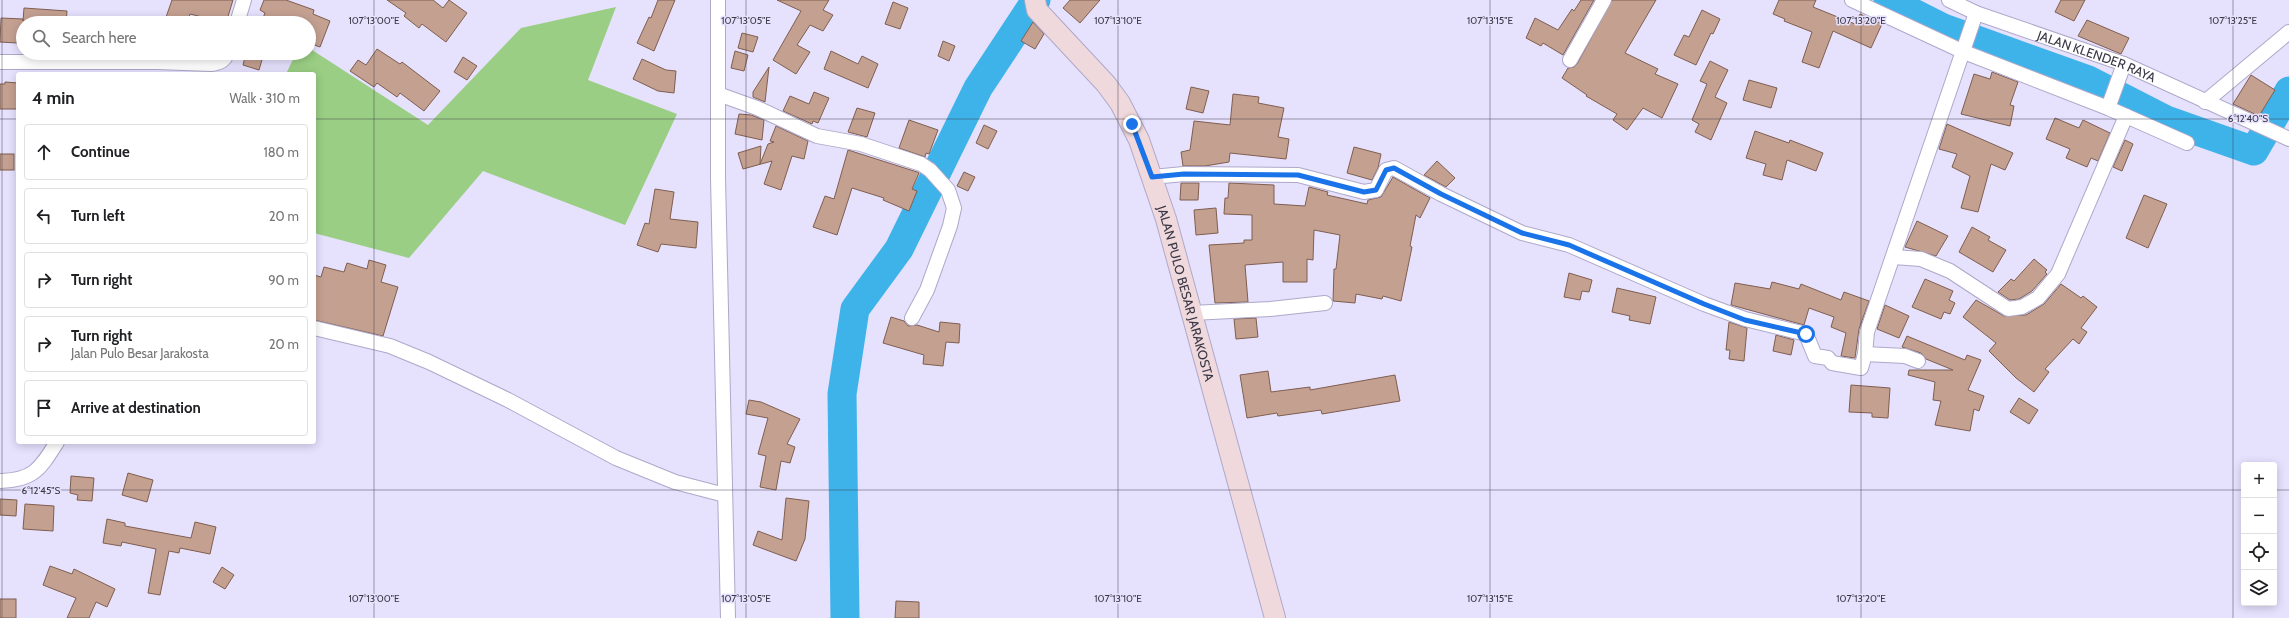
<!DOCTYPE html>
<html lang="en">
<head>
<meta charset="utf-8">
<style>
	body { margin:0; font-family:Cabin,sans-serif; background:#f6f6f6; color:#202124 }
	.controls { position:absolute; right:12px; bottom:12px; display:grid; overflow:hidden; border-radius:4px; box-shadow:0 2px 10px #0003 }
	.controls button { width:36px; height:36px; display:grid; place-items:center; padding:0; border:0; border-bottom:1px solid #e0e0e0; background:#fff; color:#202124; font:20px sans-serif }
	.stop { position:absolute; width:12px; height:12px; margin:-9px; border:3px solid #1a73e8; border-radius:50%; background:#fff }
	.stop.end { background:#1a73e8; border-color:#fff; box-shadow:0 1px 4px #0008 }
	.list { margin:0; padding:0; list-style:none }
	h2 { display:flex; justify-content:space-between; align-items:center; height:52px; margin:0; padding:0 16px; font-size:17px }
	h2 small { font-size:13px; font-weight:400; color:#757577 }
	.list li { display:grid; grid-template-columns:26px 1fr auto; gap:12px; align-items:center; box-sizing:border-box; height:56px; margin:0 8px 8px; padding:0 8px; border:1px solid #e0e0e0; border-radius:4px }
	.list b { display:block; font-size:15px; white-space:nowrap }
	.list p { margin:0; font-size:13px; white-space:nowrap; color:#757577 }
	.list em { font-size:13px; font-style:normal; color:#757577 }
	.icon { flex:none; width:22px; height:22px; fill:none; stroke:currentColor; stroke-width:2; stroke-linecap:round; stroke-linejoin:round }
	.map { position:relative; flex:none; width:2289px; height:618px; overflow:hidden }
	.search { position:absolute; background:#fff; box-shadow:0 2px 10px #0003; left:16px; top:16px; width:300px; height:44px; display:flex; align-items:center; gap:10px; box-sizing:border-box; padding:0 14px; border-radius:22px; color:#757577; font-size:15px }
	.panel { position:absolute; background:#fff; box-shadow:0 2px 10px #0003; left:16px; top:72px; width:300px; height:372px; border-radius:4px }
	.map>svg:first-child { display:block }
	.green { fill:#9ace84 }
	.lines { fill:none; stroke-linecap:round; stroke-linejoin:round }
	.river { stroke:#3eb3ea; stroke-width:29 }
	.building { fill:#c4a091; stroke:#7f5e50 }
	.street-casing { stroke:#aea8c9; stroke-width:16 }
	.secondary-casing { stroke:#aea8c9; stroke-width:22 }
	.street { stroke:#fff; stroke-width:14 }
	.secondary { stroke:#f0d9dd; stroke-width:20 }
	.route { stroke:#1a73e8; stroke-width:5 }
	.ticks { fill:none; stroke:#3b3846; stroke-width:1; stroke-opacity:0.45 }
	.labels { text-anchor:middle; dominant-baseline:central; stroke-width:3; stroke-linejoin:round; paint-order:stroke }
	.street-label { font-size:13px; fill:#3b3846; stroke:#e6e1fd }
	.ticks-label { font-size:10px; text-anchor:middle; fill:#3b3846; stroke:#e6e1fd; stroke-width:3; stroke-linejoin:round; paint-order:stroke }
</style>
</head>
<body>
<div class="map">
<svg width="2289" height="618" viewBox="0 0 2289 618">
	<rect width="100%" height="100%" fill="#e6e1fd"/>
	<!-- green -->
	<polygon class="green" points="616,7 588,80 677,114 625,225 483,171 409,258 314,233 314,74 286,74 296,53 309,53 309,48 428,125 521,28"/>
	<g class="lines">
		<!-- river -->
		<g class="river">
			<polyline points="1888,0 1943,28 2088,80 2166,120 2254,151 2289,91"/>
			<polyline points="845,618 842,394 855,309 899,249 978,88 1036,0"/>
		</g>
	</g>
	<!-- building -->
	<g class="building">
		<polygon points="172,0 233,0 226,23 190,14 187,23 164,23"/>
		<polygon points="264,0 286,0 314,10 313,14 330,21 320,47 309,43 309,23 261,23 265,13 260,10"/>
		<polygon points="387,0 433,0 443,8 449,0 467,13 446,42 422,24 419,28 404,16 406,13"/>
		<polygon points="658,0 675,0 654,51 637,43 649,17 651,18"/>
		<polygon points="777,0 829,0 823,10 833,15 823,31 810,25 797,45 810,52 796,74 773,60 801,11"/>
		<polygon points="1070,0 1100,0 1080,23 1063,8"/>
		<polygon points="1581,0 1594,0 1563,55 1543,43 1541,46 1526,38 1535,18 1558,30 1572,9 1574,11"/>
		<polygon points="1612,0 1656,0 1625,53 1658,69 1655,74 1678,84 1662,118 1643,108 1627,130 1613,120 1617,114 1586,96 1587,95 1562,78 1568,68 1574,67 1577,64"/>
		<polygon points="1779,0 1816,0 1813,7 1855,24 1860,14 1882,24 1871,48 1833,31 1819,68 1802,62 1812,32 1784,21 1785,19 1773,14"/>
		<polygon points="2061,0 2085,0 2074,21 2055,12"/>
		<polygon points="893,2 908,8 900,29 885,24"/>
		<polygon points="24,8 67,11 66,23 23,23 23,33 18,33 17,43 0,42 1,18 23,19 23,21"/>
		<polygon points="1702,10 1720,19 1713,34 1711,33 1696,65 1674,55 1684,35 1689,37"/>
		<polygon points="2087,20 2129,38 2121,54 2078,36"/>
		<polygon points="1033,22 1044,34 1035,49 1021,41"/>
		<polygon points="742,33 758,37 753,52 738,48"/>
		<polygon points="943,41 955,46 949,61 938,56"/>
		<polygon points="377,49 400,64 402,62 440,91 424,111 400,93 397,97 377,83 374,87 350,71 358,60 366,65"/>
		<polygon points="735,51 748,55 744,71 731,68"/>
		<polygon points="831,51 858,64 862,56 878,64 868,88 824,69"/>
		<polygon points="246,53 264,53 259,70 243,65"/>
		<polygon points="463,57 477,66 467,80 454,72"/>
		<polygon points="642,59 666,70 676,71 674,93 658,91 633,79"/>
		<polygon points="1710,61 1728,70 1715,97 1727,103 1711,140 1695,132 1699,124 1692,120 1707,84 1700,81"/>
		<polygon points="769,67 765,102 753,97 753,92"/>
		<polygon points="1992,72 2018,82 2010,105 2014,106 2010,126 1961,114 1974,74 1990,79"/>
		<polygon points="2251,75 2275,90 2259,116 2233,104"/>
		<polygon points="1749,80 1777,88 1771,108 1743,100"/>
		<polygon points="5,82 18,83 18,109 0,109 0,84 5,84"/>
		<polygon points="1191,87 1209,91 1203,113 1186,109"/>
		<polygon points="814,92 829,98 818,123 813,121 812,124 783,111 790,96 809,104"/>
		<polygon points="1233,94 1259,97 1258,103 1284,108 1278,137 1289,139 1286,159 1230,153 1229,162 1205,166 1183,166 1181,152 1190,150 1194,121 1230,125"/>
		<polygon points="857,108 875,113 867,137 848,132"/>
		<polygon points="739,114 751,115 764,120 762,140 735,134"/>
		<polygon points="2055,118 2079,128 2083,120 2110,133 2098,161 2091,158 2087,167 2066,158 2070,149 2046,139"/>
		<polygon points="909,120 938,130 929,154 926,153 925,157 899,148"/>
		<polygon points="1947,124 2013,153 2005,170 1991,164 1978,212 1961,208 1970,176 1952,167 1957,154 1939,149"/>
		<polygon points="984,125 997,131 988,149 976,143"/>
		<polygon points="776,126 808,141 804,159 792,156 781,190 764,184 772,161 743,169 738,153 761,146 760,164 768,144 774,142 770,141"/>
		<polygon points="1755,131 1789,143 1790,140 1823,153 1816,171 1787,160 1782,180 1763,175 1766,164 1746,158"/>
		<polygon points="2125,140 2133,144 2122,171 2113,167"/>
		<polygon points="1354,147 1381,154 1378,168 1372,180 1347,173"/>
		<polygon points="848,150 917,172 919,173 912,189 917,191 909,211 883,200 884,198 852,188 837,235 813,227 825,196 834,199"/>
		<rect x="0" y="154" width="14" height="16"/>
		<polygon points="1437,161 1455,178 1446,187 1424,175"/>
		<polygon points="964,172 975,177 968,191 957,186"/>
		<polygon points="1393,177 1430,198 1420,218 1416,215 1410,246 1412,247 1401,301 1383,296 1382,299 1356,294 1355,303 1333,301 1334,269 1336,269 1340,235 1314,230 1313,260 1307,259 1307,282 1283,282 1283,262 1245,265 1248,302 1215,303 1209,245 1244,243 1244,240 1252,240 1252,215 1224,214 1225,198 1228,198 1229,183 1274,185 1274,204 1305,206 1309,187 1328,192 1327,195 1367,204 1368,200 1381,197"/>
		<polygon points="1181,183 1199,183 1198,200 1180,200"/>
		<polygon points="655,189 674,192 670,219 698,222 696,248 661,244 658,252 637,245 645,223 649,224"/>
		<polygon points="2144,195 2167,204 2148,248 2126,238"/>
		<polygon points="1216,208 1218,233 1196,235 1194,210"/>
		<polygon points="1917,221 1948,236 1936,256 1905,247"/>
		<polygon points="1972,227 1990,237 1988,240 2006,250 1993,272 1959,252"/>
		<polygon points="2034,259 2047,270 2045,272 2047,274 2032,291 2019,299 2010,300 1998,292 2011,279 2014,281"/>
		<polygon points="369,260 386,265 381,282 398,287 383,336 314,320 314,275 321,277 324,267 344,272 347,263 367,269"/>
		<polygon points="1569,273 1592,280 1589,292 1582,291 1580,300 1564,297"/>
		<polygon points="1925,279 1953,291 1949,300 1955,303 1950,314 1944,312 1941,319 1912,307"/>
		<polygon points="1772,282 1799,289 1801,284 1841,300 1844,292 1869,301 1859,329 1855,358 1841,356 1846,333 1831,327 1834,317 1809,308 1804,325 1731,305 1735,283 1770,289"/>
		<polygon points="2061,284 2081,298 2083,296 2097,307 2081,328 2087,332 2079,344 2073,339 2045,369 2049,372 2034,392 2016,378 1989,351 1996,343 1963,317 1976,300 2004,316 2026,315 2044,304"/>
		<polygon points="1617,288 1656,297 1650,324 1629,320 1630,316 1612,312"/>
		<polygon points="1885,305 1909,316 1899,338 1877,329"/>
		<polygon points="891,317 904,321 908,326 917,325 939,332 940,322 960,324 959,343 946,342 943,366 923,364 924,355 883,343"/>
		<polygon points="1256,318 1258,337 1236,339 1234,319"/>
		<polygon points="1729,322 1747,328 1744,361 1729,359 1730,350 1726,350"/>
		<polygon points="1776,335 1794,340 1791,355 1773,351"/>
		<polygon points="1907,336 1965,360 1967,355 1981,360 1968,390 1984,396 1979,411 1974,409 1970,431 1935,425 1941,401 1933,400 1935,382 1908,375 1909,370 1953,370 1926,359 1921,353 1902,347"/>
		<polygon points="1268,371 1271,392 1310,387 1310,390 1395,375 1400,401 1322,414 1321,410 1278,416 1277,413 1247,418 1240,375"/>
		<polygon points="1851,385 1890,388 1888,418 1872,417 1872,413 1849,412"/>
		<polygon points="2019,398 2038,410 2029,424 2010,412"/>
		<polygon points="749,400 761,402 800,419 787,444 795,447 790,463 781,461 776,490 760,487 766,456 758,454 768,418 746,414"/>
		<polygon points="128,473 153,480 147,502 122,495"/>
		<polygon points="71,476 94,478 92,501 77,500 78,495 70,493"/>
		<polygon points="786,498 809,501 805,539 796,561 753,545 758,531 782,540"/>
		<polygon points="0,499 17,500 16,516 0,515"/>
		<polygon points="25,504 54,506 53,531 23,529"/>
		<polygon points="107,519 125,523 125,526 191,538 195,522 216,527 210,554 180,548 179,553 169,551 160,595 148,593 156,549 122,542 121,546 103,543"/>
		<polygon points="50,566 72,574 74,569 115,589 107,607 96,602 89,618 67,618 76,598 43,585"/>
		<polygon points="222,567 234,575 225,589 213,582"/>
		<rect x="0" y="599" width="16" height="19"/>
		<polygon points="896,601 919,602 919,618 895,618"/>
	</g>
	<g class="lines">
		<defs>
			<g id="street">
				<polyline points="718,0 718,178 728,618"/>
				<polyline points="1852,0 1964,52 2108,108 2187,143"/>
				<path id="s1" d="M1949,0l27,13 148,51 165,75"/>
				<polyline points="237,23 244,0"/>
				<polyline points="1570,60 1604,0"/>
				<path d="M0,62h157l54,2c8,-1 14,-3 16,-11"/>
				<polyline points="718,94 757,108 817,136 861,144 921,164 930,170 948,190 954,208 950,226 927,290 912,318"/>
				<polyline points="2205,102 2289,32"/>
				<polyline points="2108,108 2124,64"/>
				<polyline points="1152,177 1184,174 1298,175 1364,192 1376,190 1386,170 1394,168 1441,194 1522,233 1569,245 1704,304 1745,319 1806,334 1815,356 1828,358 1832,363 1861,368 1865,354 1867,332 1976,13"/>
				<polyline points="1894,257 1921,259 1950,271 2008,309 2022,307 2038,298 2058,274 2126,116"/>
				<polyline points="1192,313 1270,309 1325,303"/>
				<polyline points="314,328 390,346 429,362 508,400 616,458 675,482 725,495"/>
				<polyline points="1865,354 1905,356 1918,361"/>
				<path d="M0,481c34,-1 40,-12 57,-39"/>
			</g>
			<g id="secondary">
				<path id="s2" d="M1035,0l2,10 69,74 14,19 19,37 27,79 109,399"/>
			</g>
		</defs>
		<!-- street casing -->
		<use href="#street" class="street-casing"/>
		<!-- secondary casing -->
		<use href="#secondary" class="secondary-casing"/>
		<!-- street -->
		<use href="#street" class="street"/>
		<!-- secondary -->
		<use href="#secondary" class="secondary"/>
	</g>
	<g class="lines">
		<!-- route -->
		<polyline class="route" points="1132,124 1152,177 1184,174 1298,175 1364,192 1376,190 1386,170 1394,168 1441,194 1522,233 1569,245 1704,304 1745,320 1806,334"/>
	</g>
	<!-- ticks -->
	<path class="ticks" d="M2,0v618M374,0v618M746,0v618M1118,0v618M1490,0v618M1861,0v618M2233,0v618M0,119h18M314,119h1975M0,490h2244M2274,490h15"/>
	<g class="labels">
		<!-- street labels -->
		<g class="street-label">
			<text stroke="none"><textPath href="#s1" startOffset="158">JALAN KLENDER RAYA</textPath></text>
			<text stroke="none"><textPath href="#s2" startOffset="337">JALAN PULO BESAR JARAKOSTA</textPath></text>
		</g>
	</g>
	<g class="ticks-label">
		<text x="374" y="24">107°13'00"E</text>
		<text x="746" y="24">107°13'05"E</text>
		<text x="1118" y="24">107°13'10"E</text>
		<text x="1490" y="24">107°13'15"E</text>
		<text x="1861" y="24">107°13'20"E</text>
		<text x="2233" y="24">107°13'25"E</text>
		<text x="2248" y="122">6°12'40"S</text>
		<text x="41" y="494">6°12'45"S</text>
		<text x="374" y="602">107°13'00"E</text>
		<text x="746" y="602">107°13'05"E</text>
		<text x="1118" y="602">107°13'10"E</text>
		<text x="1490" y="602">107°13'15"E</text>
		<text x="1861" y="602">107°13'20"E</text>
	</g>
</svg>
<div class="controls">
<button>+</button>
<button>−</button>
<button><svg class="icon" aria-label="locate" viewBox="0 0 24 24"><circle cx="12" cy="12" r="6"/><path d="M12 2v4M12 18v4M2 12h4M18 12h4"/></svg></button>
<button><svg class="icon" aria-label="layers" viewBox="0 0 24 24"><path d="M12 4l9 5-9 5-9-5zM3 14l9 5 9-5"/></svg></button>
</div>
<div class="stop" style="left:1806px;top:334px"></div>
<div class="stop end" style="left:1132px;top:124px"></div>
<div class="search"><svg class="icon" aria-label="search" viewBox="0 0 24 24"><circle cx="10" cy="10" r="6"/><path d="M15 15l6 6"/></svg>Search here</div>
<section class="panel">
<h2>4 min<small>Walk · 310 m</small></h2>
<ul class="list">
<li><svg class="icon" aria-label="ahead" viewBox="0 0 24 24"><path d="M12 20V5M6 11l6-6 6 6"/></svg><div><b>Continue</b></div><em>180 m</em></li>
<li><svg class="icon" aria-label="left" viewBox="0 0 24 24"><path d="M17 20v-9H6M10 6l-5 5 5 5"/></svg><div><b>Turn left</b></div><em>20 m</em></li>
<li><svg class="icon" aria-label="right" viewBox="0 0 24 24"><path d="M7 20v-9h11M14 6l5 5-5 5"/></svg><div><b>Turn right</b></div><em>90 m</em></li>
<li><svg class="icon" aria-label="right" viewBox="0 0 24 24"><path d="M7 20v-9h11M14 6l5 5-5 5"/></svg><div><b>Turn right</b><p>Jalan Pulo Besar Jarakosta</p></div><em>20 m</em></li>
<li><svg class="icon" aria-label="arrive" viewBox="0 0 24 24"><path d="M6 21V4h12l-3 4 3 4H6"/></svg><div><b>Arrive at destination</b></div></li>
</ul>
</section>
</div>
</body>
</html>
